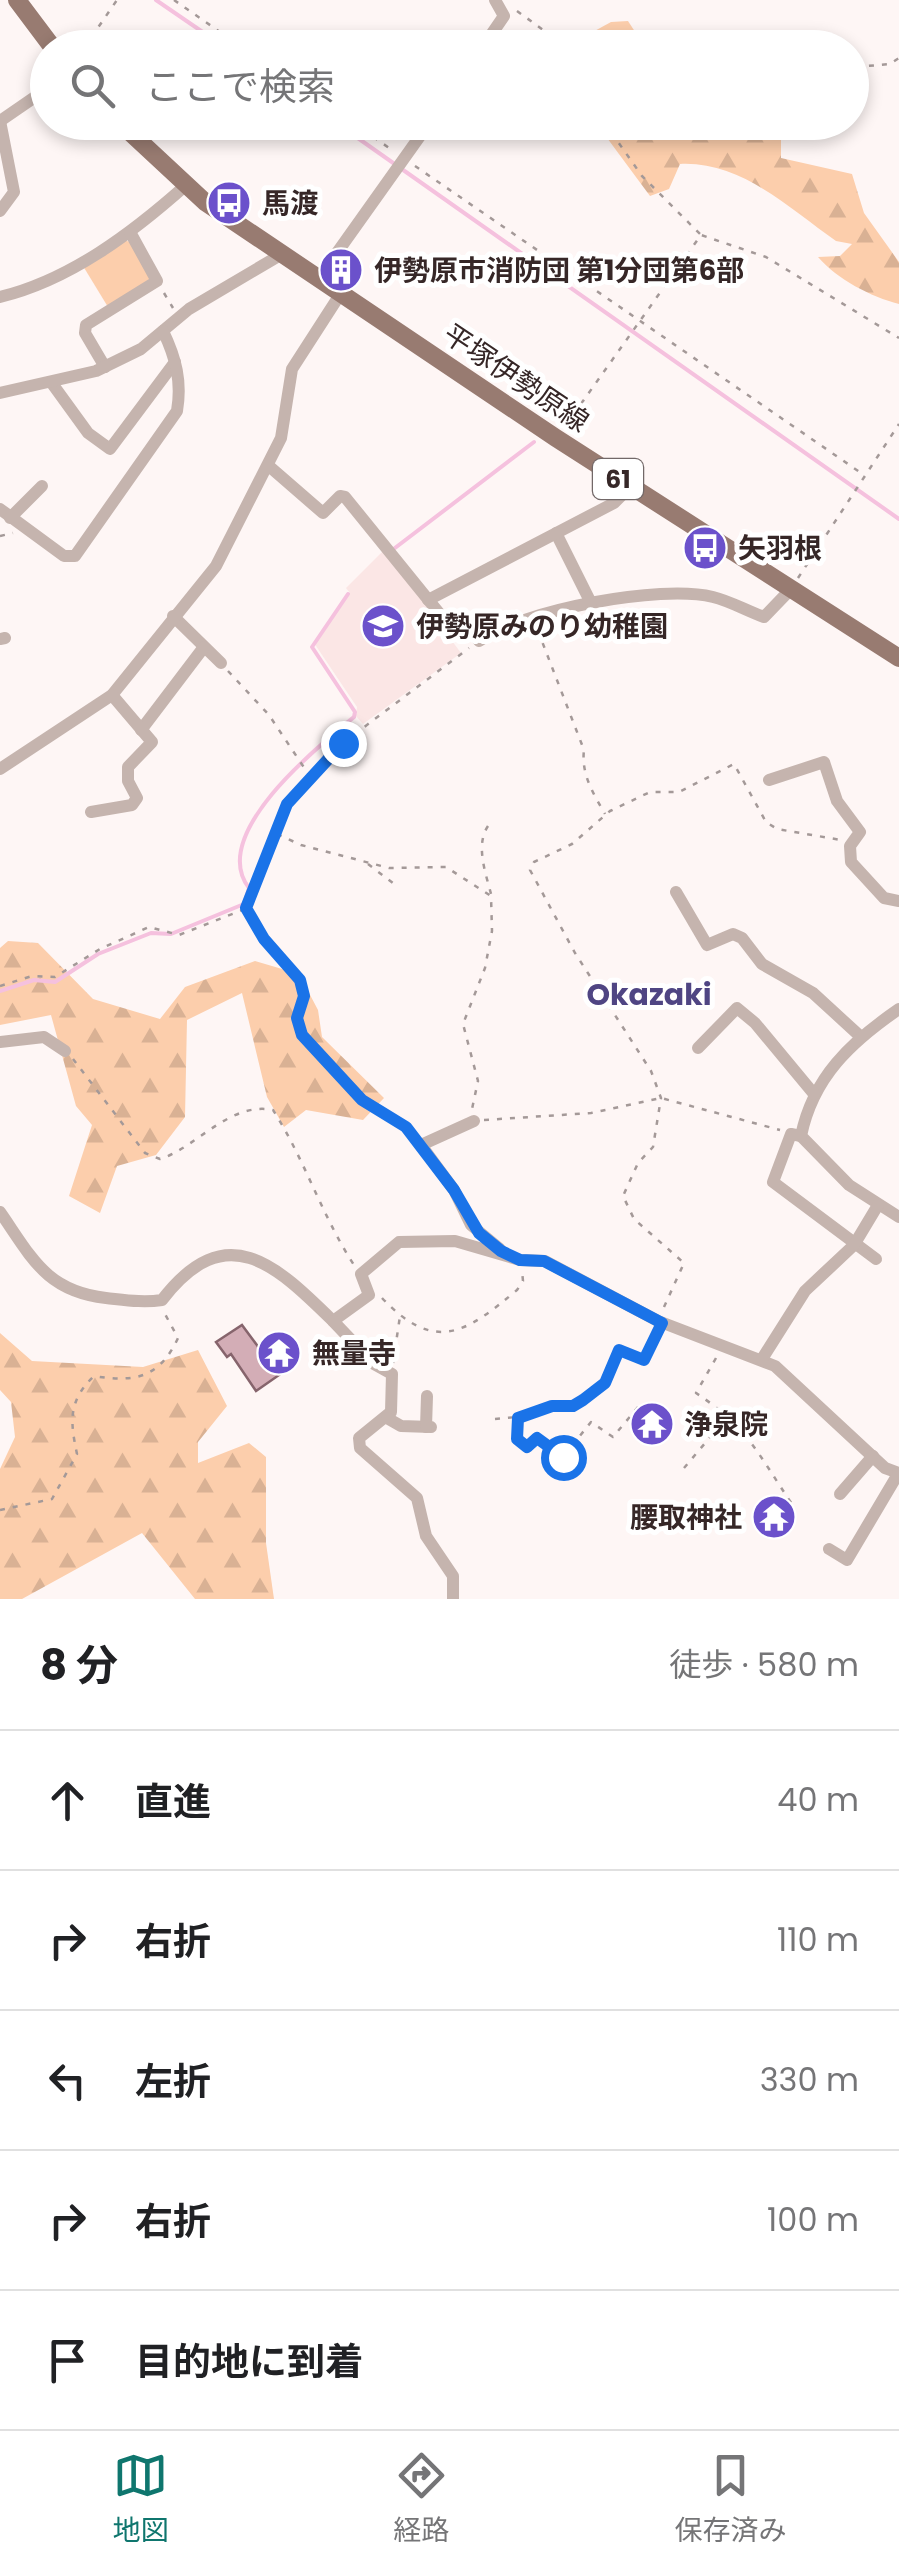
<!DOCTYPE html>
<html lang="ja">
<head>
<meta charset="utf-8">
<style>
	body { margin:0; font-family:Poppins,"Noto Sans JP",sans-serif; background:#f6f6f6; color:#202124 }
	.stop { position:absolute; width:30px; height:30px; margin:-22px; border:8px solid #1a73e8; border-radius:50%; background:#fff }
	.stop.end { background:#1a73e8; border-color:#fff; box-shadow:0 2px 10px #0008 }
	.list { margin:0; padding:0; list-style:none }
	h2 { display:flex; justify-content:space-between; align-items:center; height:130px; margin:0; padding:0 40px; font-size:42px }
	h2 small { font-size:32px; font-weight:400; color:#757577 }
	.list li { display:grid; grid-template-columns:65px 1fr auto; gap:30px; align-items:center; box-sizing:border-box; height:140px; padding:0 40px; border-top:2px solid #e0e0e0 }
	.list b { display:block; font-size:38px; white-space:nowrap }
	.list em { font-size:32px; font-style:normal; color:#757577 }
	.icon { flex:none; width:55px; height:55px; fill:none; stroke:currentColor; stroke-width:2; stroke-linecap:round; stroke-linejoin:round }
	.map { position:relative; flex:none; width:899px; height:1599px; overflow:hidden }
	.search { position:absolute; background:#fff; box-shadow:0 5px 15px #0003; left:30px; right:30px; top:30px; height:110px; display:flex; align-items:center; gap:25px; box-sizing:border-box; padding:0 35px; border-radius:55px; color:#757577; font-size:38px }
	.sheet { height:830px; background:#fff }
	nav { display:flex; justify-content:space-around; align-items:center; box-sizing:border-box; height:140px; border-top:2px solid #e0e0e0; background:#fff; font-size:28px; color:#757577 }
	nav a { display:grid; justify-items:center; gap:5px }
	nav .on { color:#0f766e }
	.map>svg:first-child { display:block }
	.built { fill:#fbe6e5 }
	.green { fill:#fcceac }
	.forest { fill:url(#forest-firs) }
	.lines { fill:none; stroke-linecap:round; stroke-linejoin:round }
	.stream { stroke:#f5c1de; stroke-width:4 }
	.building { fill:#d3adb6; stroke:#86646c; stroke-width:2.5 }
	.path { stroke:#a49998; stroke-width:2.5; stroke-dasharray:5 8; stroke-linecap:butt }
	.minor { stroke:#c5b4ae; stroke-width:12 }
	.major { stroke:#987b71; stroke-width:18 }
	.route { stroke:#1a73e8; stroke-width:12 }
	.labels { text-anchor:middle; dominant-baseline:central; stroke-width:10; stroke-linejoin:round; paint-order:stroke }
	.shield { fill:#fff; stroke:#726868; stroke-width:2.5 }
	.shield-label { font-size:25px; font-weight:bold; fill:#362727 }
	.poi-label { font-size:28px; font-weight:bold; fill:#362727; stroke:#fff; text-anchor:start }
	.street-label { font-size:28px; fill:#362727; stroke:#fff }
	.neighbourhood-label { font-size:30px; font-weight:bold; fill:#4f4583; stroke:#fff }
</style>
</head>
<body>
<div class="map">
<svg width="899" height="1599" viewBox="0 0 899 1599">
	<defs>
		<pattern id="forest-firs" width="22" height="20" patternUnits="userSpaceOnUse" patternTransform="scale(2.5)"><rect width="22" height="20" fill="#fcceac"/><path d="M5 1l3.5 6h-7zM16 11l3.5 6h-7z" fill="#d9b194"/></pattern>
	</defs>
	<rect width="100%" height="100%" fill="#fef6f5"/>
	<!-- built -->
	<polygon class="built" points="384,550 461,653 363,724 356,716 357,707 314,643 350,593 346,588"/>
	<!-- green -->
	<polygon class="green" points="124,240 130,242 152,275 149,282 108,307 83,266"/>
	<!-- forest -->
	<g class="forest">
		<polygon points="628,21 645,47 578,47 580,39 611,22"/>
		<polygon points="730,36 736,47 681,47 683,37"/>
		<path d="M596,123h211l-26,8v27l71,16 12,39 35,49v42c-28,-7 -62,-25 -81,-47l22,-1 12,-12 -16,-3c-47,-33 -95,-80 -156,-77l-11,25 -19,7z"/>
		<polygon points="8,941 38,943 93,999 160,1019 185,987 255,961 299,974 318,1010 322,1037 384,1098 363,1120 306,1110 284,1127 267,1097 242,993 187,1020 185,1117 156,1155 117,1166 100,1213 69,1196 92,1125 76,1106 51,1015 0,1025 0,948"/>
		<polygon points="0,1333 32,1361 143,1367 198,1350 227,1406 198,1442 198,1463 249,1443 266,1457 266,1543 274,1599 195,1599 142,1533 22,1599 0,1599 0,1469 15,1437 11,1402 0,1390"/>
	</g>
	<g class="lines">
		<!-- stream -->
		<g class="stream">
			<polyline points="156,0 226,48"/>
			<polyline points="335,122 899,519"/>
			<polyline points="391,551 534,442"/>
			<path d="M0,991l34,-11 21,2 43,-28 53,-21 20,1 73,-30 5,-16c-41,-53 68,-141 105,-171l1,-5 -43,-65 36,-53"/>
		</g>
	</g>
	<!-- building -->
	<polygon class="building" points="242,1325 279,1375 256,1391 231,1354 227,1357 216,1342"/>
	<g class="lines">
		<!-- path -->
		<g class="path">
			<polyline points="174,0 243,48"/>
			<polyline points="517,11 568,48"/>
			<polyline points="84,48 117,0"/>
			<polyline points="856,67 890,64 899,58"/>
			<polyline points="352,122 392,150"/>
			<polyline points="604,122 642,176 700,234"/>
			<polyline points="415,166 864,475"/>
			<polyline points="164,293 173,308"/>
			<polyline points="566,425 701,235 766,257 899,338"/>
			<polyline points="0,536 13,533"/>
			<polyline points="798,578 899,424"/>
			<path d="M538,631l46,119c-3,24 9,43 21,64"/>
			<polyline points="228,671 269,715 309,775"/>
			<path d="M488,826c-13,19 -2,48 3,68"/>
			<polyline points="277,834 301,845 389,868 446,867 491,896 492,931 485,968 463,1024 478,1081 472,1109"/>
			<polyline points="368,864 398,887"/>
			<polyline points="0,986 32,976 55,977 100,949 149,927 179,935 245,909"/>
			<path d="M73,1059l72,94 15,6c36,-11 70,-58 113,-49 32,50 49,106 81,155"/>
			<polyline points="484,1120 591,1113 661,1098 780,1130"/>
			<polyline points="413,1136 362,1100 302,1035 297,1018 304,996 300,980 264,939 246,908 296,792 343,743 469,648"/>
			<path d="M382,1298c53,56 84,35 135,-8l6,-9 -1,-10"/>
			<polyline points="664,1307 684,1263 634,1219 623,1196 638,1163 653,1147 661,1098 651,1071 575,953 530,870 534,862 572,844 610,811 650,792 679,792 734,764 766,822 777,829 841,840"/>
			<path d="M716,1358l-20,35c53,35 63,63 98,114"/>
			<polyline points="393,1363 400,1316"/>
			<polyline points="638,1407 613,1437 591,1422 563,1457 537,1437 527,1447 517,1439 518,1417 552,1406 573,1406 583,1399 605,1383 619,1350 644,1360 657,1333"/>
			<polyline points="495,1419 517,1417"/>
			<polyline points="684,1468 728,1416"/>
			<path d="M0,1510l52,-11 25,-45c-7,-33 -9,-53 17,-78 42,7 66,1 84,-38l-13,-24"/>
		</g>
		<!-- minor -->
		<g class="minor">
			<polyline points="482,48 504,16 495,0"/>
			<polyline points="0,121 14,192 0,211"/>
			<polyline points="0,121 48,88"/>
			<polyline points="319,278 430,122"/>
			<path d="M0,297c70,-17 132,-64 185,-111"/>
			<polyline points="105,367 85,333 86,325 157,281 130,232"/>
			<polyline points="51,382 88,433 110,449 175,362"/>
			<polyline points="0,393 96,371 141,349 189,309 282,254"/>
			<path d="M270,467l53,46 17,-17 5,1 107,132 13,-5 14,17c45,-31 181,-57 234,-44 17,4 34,14 51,20l26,-27"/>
			<path d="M0,509l64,47h11l102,-145c5,-29 -1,-53 -14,-80"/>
			<polyline points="10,518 42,486"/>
			<polyline points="556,533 591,603"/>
			<polyline points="428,600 614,503 630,487"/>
			<polyline points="173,616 221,663"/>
			<polyline points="0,639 5,638"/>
			<polyline points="141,730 204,647"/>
			<polyline points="0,769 112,695 216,566 281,438 292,369 341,293"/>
			<polyline points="769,780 824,762 837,801 860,832 850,846 851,862 884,898 899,901"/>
			<polyline points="91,812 132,805 137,798 128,781 128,767 152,742 112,695"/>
			<polyline points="676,892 707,945 733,934 742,938 762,964 813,993 861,1037"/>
			<path d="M899,1009c-48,33 -86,68 -98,127l48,49 50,32"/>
			<polyline points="0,1042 44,1037 65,1051"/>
			<polyline points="698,1048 737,1008 755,1023 814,1094"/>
			<polyline points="474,1121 421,1145 454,1190 471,1225 500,1249"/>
			<polyline points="801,1136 791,1134 773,1182 876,1259"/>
			<path d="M0,1212c32,46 46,79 106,86 19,2 37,5 56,2 64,-83 113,-36 171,21l36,-26 -8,-21 38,-32 56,-1 65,19 25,1 113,60 117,45 110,102 14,5"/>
			<polyline points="333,1321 374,1364 392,1374 391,1412 359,1438 360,1448 417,1498 426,1536 453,1576 453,1599"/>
			<polyline points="762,1359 805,1291 854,1245 878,1205"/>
			<polyline points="387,1418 401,1426 431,1427"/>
			<polyline points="426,1427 427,1396"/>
			<polyline points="840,1494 873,1456"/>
			<polyline points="829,1549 847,1560 898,1474"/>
		</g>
		<!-- major -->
		<g class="major">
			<polyline points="17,0 53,48"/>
			<polyline points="119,122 205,202 556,438 899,658"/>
		</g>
	</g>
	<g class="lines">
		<!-- route -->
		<polyline class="route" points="343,743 287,804 246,908 264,939 300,980 304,996 297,1018 302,1035 362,1100 406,1127 454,1190 479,1233 501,1251 520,1260 544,1261 662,1323 644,1360 619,1350 605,1383 583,1400 573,1406 552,1406 518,1418 517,1439 527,1447 537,1438 563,1457"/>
	</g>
	<!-- icons -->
	<defs>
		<symbol id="bus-disc" viewBox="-11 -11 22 22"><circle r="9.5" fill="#6b51cb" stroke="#fff"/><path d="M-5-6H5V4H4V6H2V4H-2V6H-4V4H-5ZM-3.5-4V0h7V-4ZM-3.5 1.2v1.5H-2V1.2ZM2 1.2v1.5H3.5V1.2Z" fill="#fff"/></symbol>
		<symbol id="building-disc" viewBox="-11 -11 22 22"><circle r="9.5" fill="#6b51cb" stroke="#fff"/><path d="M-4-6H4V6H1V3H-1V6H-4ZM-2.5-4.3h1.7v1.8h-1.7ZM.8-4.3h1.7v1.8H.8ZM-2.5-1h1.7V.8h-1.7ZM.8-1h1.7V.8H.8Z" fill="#fff"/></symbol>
		<symbol id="school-disc" viewBox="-11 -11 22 22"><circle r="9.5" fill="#6b51cb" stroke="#fff"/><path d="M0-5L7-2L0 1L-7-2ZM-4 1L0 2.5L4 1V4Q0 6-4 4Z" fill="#fff"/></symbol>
		<symbol id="temple-disc" viewBox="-11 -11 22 22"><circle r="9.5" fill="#6b51cb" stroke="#fff"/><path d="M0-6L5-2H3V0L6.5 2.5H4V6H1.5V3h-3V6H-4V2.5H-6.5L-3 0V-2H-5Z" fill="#fff"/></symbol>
	</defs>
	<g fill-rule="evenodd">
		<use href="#bus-disc" x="204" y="178" width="50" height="50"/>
		<use href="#building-disc" x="316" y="245" width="50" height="50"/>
		<use href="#bus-disc" x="680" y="523" width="50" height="50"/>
		<use href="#school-disc" x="358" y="601" width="50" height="50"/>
		<use href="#temple-disc" x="254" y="1328" width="50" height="50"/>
		<use href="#temple-disc" x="627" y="1399" width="50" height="50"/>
		<use href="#temple-disc" x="749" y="1492" width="50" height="50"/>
	</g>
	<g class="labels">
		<!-- shield labels -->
		<rect class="shield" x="593" y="459" width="50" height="40" rx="8"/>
		<g class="shield-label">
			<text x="618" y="479">61</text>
		</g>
		<!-- poi labels -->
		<g class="poi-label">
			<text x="262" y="203">馬渡</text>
			<text x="374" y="270">伊勢原市消防団 第1分団第6部</text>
			<text x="738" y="548">矢羽根</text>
			<text x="416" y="626">伊勢原みのり幼稚園</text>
			<text x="312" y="1353">無量寺</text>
			<text x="684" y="1424">浄泉院</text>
			<text x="742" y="1517" text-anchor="end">腰取神社</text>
		</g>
		<!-- street labels -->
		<g class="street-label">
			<text transform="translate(516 378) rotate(34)">平塚伊勢原線</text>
		</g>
		<!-- neighbourhood labels -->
		<g class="neighbourhood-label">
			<text x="649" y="994">Okazaki</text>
		</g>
	</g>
</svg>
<div class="stop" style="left:563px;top:1457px"></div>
<div class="stop end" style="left:343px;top:743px"></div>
<div class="search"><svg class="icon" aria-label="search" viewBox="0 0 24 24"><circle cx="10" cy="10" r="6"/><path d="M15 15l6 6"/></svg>ここで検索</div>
</div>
<section class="sheet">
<h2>8 分<small>徒歩 · 580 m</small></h2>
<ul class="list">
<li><svg class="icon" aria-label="ahead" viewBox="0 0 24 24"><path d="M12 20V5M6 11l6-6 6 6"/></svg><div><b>直進</b></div><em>40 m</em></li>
<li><svg class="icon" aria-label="right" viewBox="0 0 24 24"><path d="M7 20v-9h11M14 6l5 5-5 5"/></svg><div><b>右折</b></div><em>110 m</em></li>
<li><svg class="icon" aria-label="left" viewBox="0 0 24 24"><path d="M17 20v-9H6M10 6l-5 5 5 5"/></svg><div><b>左折</b></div><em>330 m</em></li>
<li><svg class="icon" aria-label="right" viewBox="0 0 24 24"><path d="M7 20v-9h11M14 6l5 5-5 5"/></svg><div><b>右折</b></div><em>100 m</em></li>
<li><svg class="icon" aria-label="arrive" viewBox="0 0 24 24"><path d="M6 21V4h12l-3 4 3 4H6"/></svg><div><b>目的地に到着</b></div></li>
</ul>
</section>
<nav>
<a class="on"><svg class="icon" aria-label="map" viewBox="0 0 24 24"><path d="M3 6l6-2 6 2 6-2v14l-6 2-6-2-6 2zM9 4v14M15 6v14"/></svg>地図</a>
<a><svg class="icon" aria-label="directions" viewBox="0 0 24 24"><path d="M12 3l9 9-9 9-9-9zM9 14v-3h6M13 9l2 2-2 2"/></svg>経路</a>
<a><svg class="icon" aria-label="saved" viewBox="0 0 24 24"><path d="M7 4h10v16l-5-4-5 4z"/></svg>保存済み</a>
</nav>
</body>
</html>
